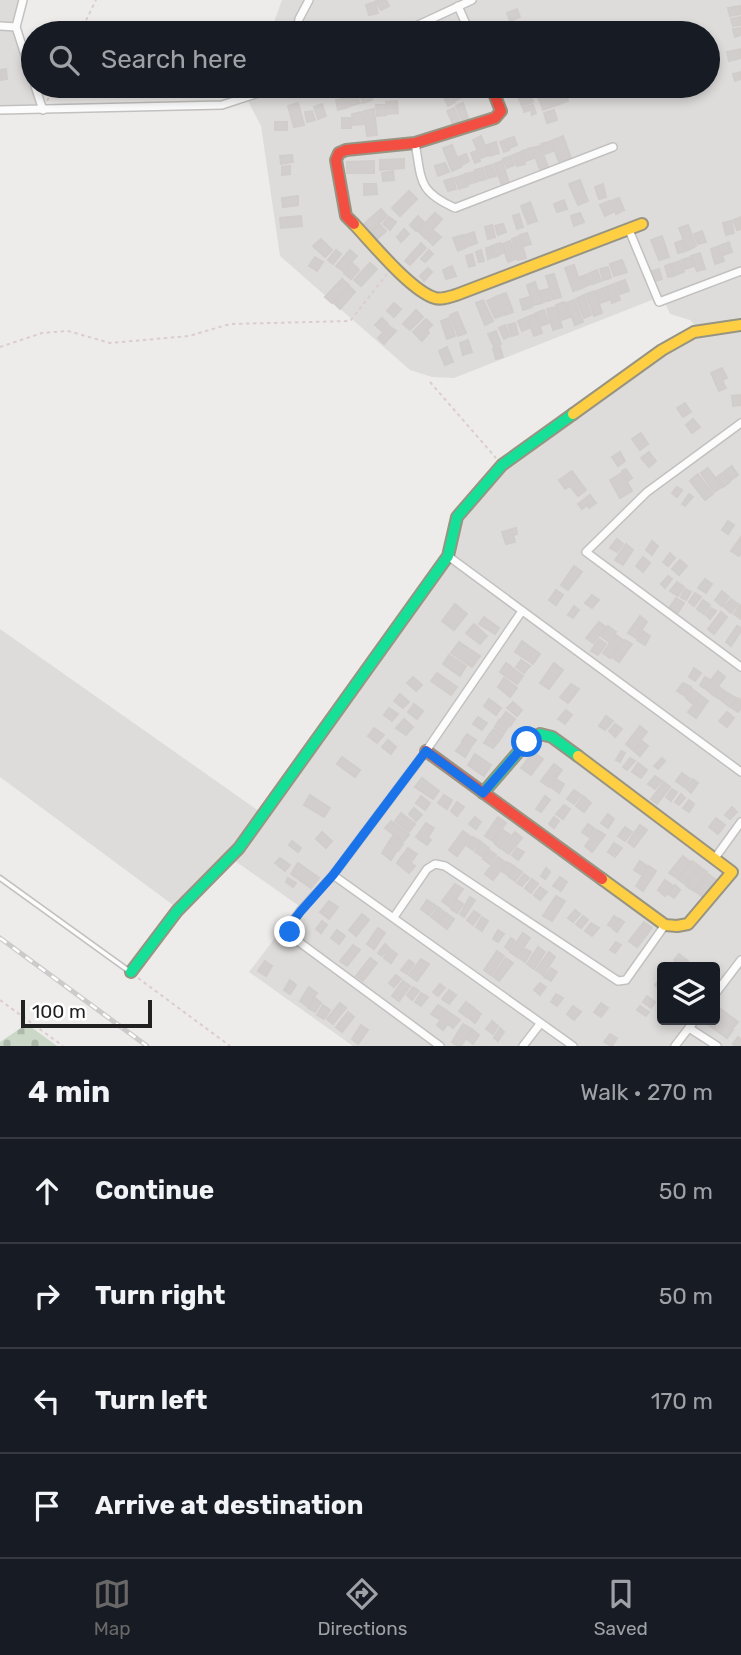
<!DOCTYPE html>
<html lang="en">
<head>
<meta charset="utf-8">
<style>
	body { margin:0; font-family:Rubik,sans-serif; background:#242831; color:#f1f3f6 }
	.controls { position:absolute; right:21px; bottom:21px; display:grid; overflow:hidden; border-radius:7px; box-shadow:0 4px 10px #0003 }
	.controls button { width:63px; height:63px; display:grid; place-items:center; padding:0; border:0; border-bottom:2px solid #363941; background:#171b24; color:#f1f3f6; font:35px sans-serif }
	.scale { position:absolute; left:21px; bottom:18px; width:131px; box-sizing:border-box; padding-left:7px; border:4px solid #212121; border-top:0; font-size:19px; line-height:24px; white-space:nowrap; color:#212121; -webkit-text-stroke:5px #fff; paint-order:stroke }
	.stop { position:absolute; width:21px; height:21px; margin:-16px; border:5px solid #1a73e8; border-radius:50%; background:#fff }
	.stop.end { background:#1a73e8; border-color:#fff; box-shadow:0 2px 7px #0008 }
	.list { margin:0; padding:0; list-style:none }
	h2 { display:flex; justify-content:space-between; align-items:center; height:91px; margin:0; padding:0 28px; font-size:30px }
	h2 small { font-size:23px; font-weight:400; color:#9ea1a6 }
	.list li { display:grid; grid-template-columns:46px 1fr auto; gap:21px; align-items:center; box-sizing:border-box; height:105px; padding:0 28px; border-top:2px solid #363941 }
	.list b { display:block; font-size:26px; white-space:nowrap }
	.list em { font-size:23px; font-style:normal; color:#9ea1a6 }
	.icon { flex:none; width:38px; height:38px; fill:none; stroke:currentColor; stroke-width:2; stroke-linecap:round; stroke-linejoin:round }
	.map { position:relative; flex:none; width:741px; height:1046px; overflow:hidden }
	.search { position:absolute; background:#171b24; box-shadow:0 4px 10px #0003; left:21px; right:21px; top:21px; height:77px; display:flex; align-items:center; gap:18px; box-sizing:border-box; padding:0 24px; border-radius:38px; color:#9ea1a6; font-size:26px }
	.sheet { height:511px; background:#171b24 }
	nav { display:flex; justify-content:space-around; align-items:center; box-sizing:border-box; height:98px; border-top:2px solid #363941; background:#171b24; font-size:19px; color:#9ea1a6 }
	nav a { display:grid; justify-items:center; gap:4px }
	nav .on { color:#696867 }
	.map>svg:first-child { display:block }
	.residential { fill:#dedcdb; fill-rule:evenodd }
	.cemetery { fill:url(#cemetery-stones) }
	.building { fill:#d1cecd; stroke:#d1cdcb; stroke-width:2 }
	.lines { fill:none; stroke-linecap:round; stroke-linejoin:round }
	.lane-casing { stroke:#c2c1c0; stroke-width:7 }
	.street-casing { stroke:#c2c1c0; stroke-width:10 }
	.fast-casing { stroke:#989482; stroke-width:14 }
	.slow-casing { stroke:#989482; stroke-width:14 }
	.jam-casing { stroke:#989482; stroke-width:14 }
	.path { stroke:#dbcdcf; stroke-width:2; stroke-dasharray:3.5 3.5; stroke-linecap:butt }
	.lane { stroke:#fcfcfc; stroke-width:3.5 }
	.street { stroke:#fcfcfc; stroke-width:7 }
	.fast { stroke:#16e098; stroke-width:10 }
	.slow { stroke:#ffcf43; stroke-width:10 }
	.jam { stroke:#f24e42; stroke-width:10 }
	.rail-casing { stroke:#cbcbcb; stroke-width:5 }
	.rail { stroke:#fff; stroke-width:2.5; stroke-dasharray:8; stroke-linecap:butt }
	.route { stroke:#1a73e8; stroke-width:9 }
</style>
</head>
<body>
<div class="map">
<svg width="741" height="1046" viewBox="0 0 741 1046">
	<defs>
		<pattern id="cemetery-stones" width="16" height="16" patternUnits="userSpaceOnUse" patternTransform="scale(1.75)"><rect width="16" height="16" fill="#cbd8c7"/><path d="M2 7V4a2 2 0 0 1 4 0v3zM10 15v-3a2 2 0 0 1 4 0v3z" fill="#aeb9ab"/></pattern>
	</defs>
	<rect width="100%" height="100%" fill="#eeecea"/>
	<!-- residential -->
	<g class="residential">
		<polygon points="0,0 20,0 13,25 38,106 0,106"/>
		<path d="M282,0h459v1046h-388l-104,-74 35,-46 9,-1 12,-15 -77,-54 -51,52 -177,-131v-148l266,187 189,-263 6,-34 43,-48 163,-118 36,-19 -13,-14 -20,-6 -8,-18 -208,82 -22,-1 -22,-7 -130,-114 -19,-130 -13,-25 5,-15h455v-53h-438zM662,967h53v53h-53z"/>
	</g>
	<!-- cemetery -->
	<polygon class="cemetery" points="27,1024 57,1046 0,1046 0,1042"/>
	<!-- building -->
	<g class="building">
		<polygon points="379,0 386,0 389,6 381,10 376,1"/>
		<polygon points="375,2 378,13 369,15 366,5"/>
		<polygon points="740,6 741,14 730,16 728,8"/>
		<polygon points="517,9 520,17 510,21 507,13"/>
		<polygon points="741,17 741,25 733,26 731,19"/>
		<polygon points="504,26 505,32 493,33 492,28"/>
		<polygon points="741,28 741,35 735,37 733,29"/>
		<polygon points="741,49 741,58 729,61 727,52"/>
		<polygon points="6,69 7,79 0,80 0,70"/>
		<polygon points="741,72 741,79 735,81 733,74"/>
		<polygon points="343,86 353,86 360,103 350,106"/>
		<polygon points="356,86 366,86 372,100 363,103"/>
		<polygon points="381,86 391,86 393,91 385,94"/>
		<polygon points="439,86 448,86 455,102 448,106"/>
		<polygon points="450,86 461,86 465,96 456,100"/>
		<polygon points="547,88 550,96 539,100 536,92"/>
		<polygon points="565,93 568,101 543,110 540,101"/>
		<polygon points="530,95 533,102 522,106 519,99"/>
		<polygon points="346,98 348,107 338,110 336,100"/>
		<polygon points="397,101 398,113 388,114 386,102"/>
		<polygon points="298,103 304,125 294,127 288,106"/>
		<polygon points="463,103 468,118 462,120 456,106"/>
		<polygon points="322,104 326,116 318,119 314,107"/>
		<polygon points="376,105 385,105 386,115 377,116"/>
		<polygon points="533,105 536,113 532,115 531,110 524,112 523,108"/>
		<polygon points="454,108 460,121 453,124 447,111"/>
		<polygon points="374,109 377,135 367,136 364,111"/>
		<polygon points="554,110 557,120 547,123 544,113"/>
		<polygon points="312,111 315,120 307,122 305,112"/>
		<polygon points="362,112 364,124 353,125 352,114"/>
		<rect x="342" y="118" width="9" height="10"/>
		<rect x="275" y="122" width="12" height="8"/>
		<polygon points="481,136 489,155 481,158 473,140"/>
		<polygon points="563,136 571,158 559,162 551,141"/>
		<polygon points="514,137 517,145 510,148 507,139"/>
		<polygon points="505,140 509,150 504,152 500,142"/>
		<polygon points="496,142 499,153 490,156 487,145"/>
		<polygon points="549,142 553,151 545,154 541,144"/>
		<polygon points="452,145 461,167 452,171 443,148"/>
		<polygon points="540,146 548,167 540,170 532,148"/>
		<polygon points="530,148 534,158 526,161 522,151"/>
		<polygon points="476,151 480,161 475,163 471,153"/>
		<polygon points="521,152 525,164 517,166 513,155"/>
		<polygon points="466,154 469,161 462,165 459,157"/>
		<polygon points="292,155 293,162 281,164 280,156"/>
		<polygon points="511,156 514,165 507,168 503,159"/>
		<polygon points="404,159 404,168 380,170 380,160"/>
		<polygon points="374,161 374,173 347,173 347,162"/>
		<polygon points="502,161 509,183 502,185 494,164"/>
		<polygon points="445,163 449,172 438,176 435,166"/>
		<polygon points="492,165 496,176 488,178 485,167"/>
		<polygon points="290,166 290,174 282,175 282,167"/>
		<polygon points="483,168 486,179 478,181 475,170"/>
		<polygon points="393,171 394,180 383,181 382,173"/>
		<polygon points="474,172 476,182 468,184 465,174"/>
		<polygon points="463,175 468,186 459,189 455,178"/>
		<polygon points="453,178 456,189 448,191 444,181"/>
		<polygon points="580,180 588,201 578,205 569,184"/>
		<polygon points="364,184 376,184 377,194 364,195"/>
		<polygon points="603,184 606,197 599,199 595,187"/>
		<polygon points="409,191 417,199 400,216 392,208"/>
		<polygon points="298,196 298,205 283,207 282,198"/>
		<polygon points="619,198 624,210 616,214 611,201"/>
		<polygon points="564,200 567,209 557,212 554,204"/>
		<polygon points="609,201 613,212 605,216 600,205"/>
		<polygon points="530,202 537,221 528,224 521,206"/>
		<polygon points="381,209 387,216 371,231 364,224"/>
		<polygon points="435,213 442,219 425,238 418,231"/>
		<polygon points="580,213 584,222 574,226 571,216"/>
		<polygon points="519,214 523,227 517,229 513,216"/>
		<polygon points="301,216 302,226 281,228 280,218"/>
		<polygon points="418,216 424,222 416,231 410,225"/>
		<polygon points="389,217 396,222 390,230 383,224"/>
		<polygon points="741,217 741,229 737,230 733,220"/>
		<polygon points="731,221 734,233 726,235 723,223"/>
		<polygon points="503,224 506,232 498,235 495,226"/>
		<polygon points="380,225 386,231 375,241 369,235"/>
		<polygon points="492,225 495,237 488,239 485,227"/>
		<polygon points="688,225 696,246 688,250 679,228"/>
		<polygon points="404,229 409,234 401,242 397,237"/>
		<polygon points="434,231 441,237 433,245 426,238"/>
		<polygon points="702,231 706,242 698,244 694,234"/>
		<polygon points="474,232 477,243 469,246 465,235"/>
		<polygon points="527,233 531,244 524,246 520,235"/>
		<polygon points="463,235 467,247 458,251 453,238"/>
		<polygon points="519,236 526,258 518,260 512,239"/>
		<polygon points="662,236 669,257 659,260 651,240"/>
		<polygon points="321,239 332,250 325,257 313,246"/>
		<polygon points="683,240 686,251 678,253 675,243"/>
		<polygon points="510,241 516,259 508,262 502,244"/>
		<polygon points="729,242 732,252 724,255 721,245"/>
		<polygon points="421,243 426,248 410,265 405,261"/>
		<polygon points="500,243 503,253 495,257 491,246"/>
		<polygon points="719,246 724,261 715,264 711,249"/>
		<polygon points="491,247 493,257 488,259 486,248"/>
		<polygon points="336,250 341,254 333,264 328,260"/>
		<polygon points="350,250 357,256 343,271 336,266"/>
		<polygon points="429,250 433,254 425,262 421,259"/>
		<polygon points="481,250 484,261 479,262 476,252"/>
		<polygon points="700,253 705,269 697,271 691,256"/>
		<polygon points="472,254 475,265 469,267 466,256"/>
		<polygon points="315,257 323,262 317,271 309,266"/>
		<polygon points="691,257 694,266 685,269 682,260"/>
		<polygon points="622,260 627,272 614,276 610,264"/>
		<polygon points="680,261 684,272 675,275 671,264"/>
		<polygon points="352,263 359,270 351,279 344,273"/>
		<polygon points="370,263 377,269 361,286 354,280"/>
		<polygon points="670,264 674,276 668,277 665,266"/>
		<polygon points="574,265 582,288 573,291 565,268"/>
		<polygon points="452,266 456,276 446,279 443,270"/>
		<polygon points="608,267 611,278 603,280 600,269"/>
		<polygon points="428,268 432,272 424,281 420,276"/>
		<polygon points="659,269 662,279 652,282 649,272"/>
		<polygon points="597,270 601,281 593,284 590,273"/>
		<polygon points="554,274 561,297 553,299 546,276"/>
		<polygon points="588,274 591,284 584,287 580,277"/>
		<polygon points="342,279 349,285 332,303 325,297"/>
		<polygon points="625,280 629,291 620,294 616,283"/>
		<polygon points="535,282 542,303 533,305 527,285"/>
		<polygon points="614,284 620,300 612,303 606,287"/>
		<polygon points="349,286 355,292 340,309 334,303"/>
		<polygon points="604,288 609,300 600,303 596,291"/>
		<polygon points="548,289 551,300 543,302 540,291"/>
		<polygon points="595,291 602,313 594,316 586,294"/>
		<polygon points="506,293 513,312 505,315 497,296"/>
		<polygon points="584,295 591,315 584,318 576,299"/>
		<polygon points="495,297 503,315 495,318 487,301"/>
		<polygon points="529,297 532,307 523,310 520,300"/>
		<polygon points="483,300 493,321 485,325 476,303"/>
		<polygon points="574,300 583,322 575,325 566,303"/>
		<polygon points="564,302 570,317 562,320 556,305"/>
		<polygon points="394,303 401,309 394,317 387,311"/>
		<polygon points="556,307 562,327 553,330 547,309"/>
		<polygon points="416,310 423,317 410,330 403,324"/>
		<polygon points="544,310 549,323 541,326 536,313"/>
		<polygon points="457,312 466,333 458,336 450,315"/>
		<polygon points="535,314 542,333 534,336 527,317"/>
		<polygon points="382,318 388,324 382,331 375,325"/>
		<polygon points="449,318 455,336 447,339 441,321"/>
		<polygon points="525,318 529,328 522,331 518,321"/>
		<polygon points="426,319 432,325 427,330 429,333 422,341 413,332"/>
		<polygon points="515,323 518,334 512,336 508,325"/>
		<polygon points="505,325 510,336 504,339 499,328"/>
		<polygon points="389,326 396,331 384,344 378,338"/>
		<polygon points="496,331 501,344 494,347 488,334"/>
		<polygon points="468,340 472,352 463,355 460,343"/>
		<polygon points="447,347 453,362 445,365 439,351"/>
		<polygon points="500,347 503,357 496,359 493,349"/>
		<polygon points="722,368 727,378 722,380 726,388 719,391 711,373"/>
		<polygon points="741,395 741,405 733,406 732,396"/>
		<polygon points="685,403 691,412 683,417 677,408"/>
		<polygon points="693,419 700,427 692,433 686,425"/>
		<polygon points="641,433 648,444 640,450 632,439"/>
		<polygon points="620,452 625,461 618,466 612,457"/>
		<polygon points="649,452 656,461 649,467 641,458"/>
		<polygon points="732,466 738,475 731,480 725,471"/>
		<polygon points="708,468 722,487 714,492 701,473"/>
		<polygon points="626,469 632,478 628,481 622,471"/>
		<polygon points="572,471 586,490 578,496 570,486 565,489 559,480"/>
		<polygon points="724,472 730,482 723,487 717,477"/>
		<polygon points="622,473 632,491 620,498 610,480"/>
		<polygon points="698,474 713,494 705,500 690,481"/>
		<polygon points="677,487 682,490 677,497 672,493"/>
		<polygon points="689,494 693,497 685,506 682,504"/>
		<polygon points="590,495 596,503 589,508 587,505 582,509 578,504"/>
		<polygon points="728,521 734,525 728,534 722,530"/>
		<polygon points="516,528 517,534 513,535 515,542 506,544 502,532"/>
		<polygon points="741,537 741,553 739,556 731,551"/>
		<polygon points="617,539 623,544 617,552 610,548"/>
		<polygon points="652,541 658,546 652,555 646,550"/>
		<polygon points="626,544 633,550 623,565 615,560"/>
		<polygon points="670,553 675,558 668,566 663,562"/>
		<polygon points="643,557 650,563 643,572 636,566"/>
		<polygon points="680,560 687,566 679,575 672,569"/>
		<polygon points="574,566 582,572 568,590 561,585"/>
		<polygon points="668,576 672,579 665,588 661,584"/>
		<polygon points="705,579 712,584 706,593 698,588"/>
		<polygon points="677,582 684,587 678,596 670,591"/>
		<polygon points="685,589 691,592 686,600 681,597"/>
		<polygon points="556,590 563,595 556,605 549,600"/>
		<polygon points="722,591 729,597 722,606 715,600"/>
		<polygon points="695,593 701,597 694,606 689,602"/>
		<polygon points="592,595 599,600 592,608 585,603"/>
		<polygon points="676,598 684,603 675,617 667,611"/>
		<polygon points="731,599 738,604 731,613 724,607"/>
		<polygon points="703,600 710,605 704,614 697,609"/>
		<polygon points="455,604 467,614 454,630 442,621"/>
		<polygon points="740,605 741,606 741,619 734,614"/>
		<polygon points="574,606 579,610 573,618 568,615"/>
		<polygon points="711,608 716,611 710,619 706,615"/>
		<polygon points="721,612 727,617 714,634 708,629"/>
		<polygon points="640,616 647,622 636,638 628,633"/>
		<polygon points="484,617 499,628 495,634 479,624"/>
		<polygon points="599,622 606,627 593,643 586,638"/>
		<polygon points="474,624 487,636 480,644 466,633"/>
		<polygon points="608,626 616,632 609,642 601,636"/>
		<polygon points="737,626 741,628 741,631 731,646 726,642"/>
		<polygon points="643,631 650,636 645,645 637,640"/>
		<polygon points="616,635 623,640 610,658 603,653"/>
		<polygon points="599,639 606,644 598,655 591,651"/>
		<polygon points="625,640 632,644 619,662 612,657"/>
		<polygon points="522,641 540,654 533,664 515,652"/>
		<polygon points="459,642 480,656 472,667 451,653"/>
		<polygon points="449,655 466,666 460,676 443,664"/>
		<polygon points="521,660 530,666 524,673 516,667"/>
		<polygon points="506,663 523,676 517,684 500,672"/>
		<polygon points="554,663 563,670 549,689 540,683"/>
		<polygon points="694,668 701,673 695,681 689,677"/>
		<polygon points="718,671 725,677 712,694 705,688"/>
		<polygon points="437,673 457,687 451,695 431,681"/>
		<polygon points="413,677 422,685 416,691 407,683"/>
		<polygon points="705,677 710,680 704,688 700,685"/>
		<polygon points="504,678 517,688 510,697 498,687"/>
		<polygon points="683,683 691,687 685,696 677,691"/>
		<polygon points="571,684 579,689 568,703 560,697"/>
		<polygon points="719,687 727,693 721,700 713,695"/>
		<polygon points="692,689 700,695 693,704 686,698"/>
		<polygon points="728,693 736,698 730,707 722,701"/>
		<polygon points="400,694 409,702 403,708 394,701"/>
		<polygon points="701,696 708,701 696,718 688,712"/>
		<polygon points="738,698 741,700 741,708 738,712 731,707"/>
		<polygon points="489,699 501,708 496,715 484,706"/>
		<polygon points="513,702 522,710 517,716 507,708"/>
		<polygon points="414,704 423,711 417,719 408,712"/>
		<polygon points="389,708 398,714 392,721 384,715"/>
		<polygon points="566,710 572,715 565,724 558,719"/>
		<polygon points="506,712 515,719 510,726 501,719"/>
		<polygon points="727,712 734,718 727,727 719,721"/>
		<polygon points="606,716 613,721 605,730 599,726"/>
		<polygon points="478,717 487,723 482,730 473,724"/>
		<polygon points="404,719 413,727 406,735 396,728"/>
		<polygon points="499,720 508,727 504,733 495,727"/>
		<polygon points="615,724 622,729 615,737 609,731"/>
		<polygon points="640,726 647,732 633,750 626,744"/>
		<polygon points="374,728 384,735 377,743 368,736"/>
		<polygon points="494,729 503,735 498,742 489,735"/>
		<polygon points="467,734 476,740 470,748 462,741"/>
		<polygon points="488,737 497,743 493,748 484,743"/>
		<polygon points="388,740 396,747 391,754 382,747"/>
		<polygon points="642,741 648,746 640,756 634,751"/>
		<polygon points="462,743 470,749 465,757 456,751"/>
		<polygon points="621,751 625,753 620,762 616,760"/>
		<polygon points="533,752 543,759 531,775 521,768"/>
		<polygon points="475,754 491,765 484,776 468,765"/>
		<polygon points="342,757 360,770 355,777 337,764"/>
		<polygon points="630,758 635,761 627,770 623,767"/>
		<polygon points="662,758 665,761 658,769 654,766"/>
		<polygon points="638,763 647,770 641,778 632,772"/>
		<polygon points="554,764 562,770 549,787 541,781"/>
		<polygon points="682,773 690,779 684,787 676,781"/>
		<polygon points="655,776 662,781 655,789 648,784"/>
		<polygon points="422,778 439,791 433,799 415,787"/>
		<polygon points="556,779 564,784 559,793 551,787"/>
		<polygon points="693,779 698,783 691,793 686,788"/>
		<polygon points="664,782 670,787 657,804 651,799"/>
		<polygon points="672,789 677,792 671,801 666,797"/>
		<polygon points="574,790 581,795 574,804 567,799"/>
		<polygon points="681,794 685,798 679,805 675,802"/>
		<polygon points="310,795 330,808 324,817 304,805"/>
		<polygon points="444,795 452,800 447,809 438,803"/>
		<polygon points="421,796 430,803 425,810 416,803"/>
		<polygon points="545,796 550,800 541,812 536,809"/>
		<polygon points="583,796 591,803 584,812 576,806"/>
		<polygon points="689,800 694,804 689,812 683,808"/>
		<polygon points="457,802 464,807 457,816 451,811"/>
		<polygon points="564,805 570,809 563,819 556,814"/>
		<polygon points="732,807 737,812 730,819 725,815"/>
		<polygon points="414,808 422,815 416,821 409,814"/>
		<polygon points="401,813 415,824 409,832 395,821"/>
		<polygon points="608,814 614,819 608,828 601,823"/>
		<polygon points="475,817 481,822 476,829 469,824"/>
		<polygon points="498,817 506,823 493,841 485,836"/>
		<polygon points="554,817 559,821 554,828 549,824"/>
		<polygon points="716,818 725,825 718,834 709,827"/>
		<polygon points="391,821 409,835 403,842 385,828"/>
		<polygon points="426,823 434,828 428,837 431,840 427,845 416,837"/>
		<polygon points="588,824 595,829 589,837 582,832"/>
		<polygon points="640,825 647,830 634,847 628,842"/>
		<polygon points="625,827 632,832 625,841 618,836"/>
		<polygon points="503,830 510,835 500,848 494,843"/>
		<polygon points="597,830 605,835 592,852 585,846"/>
		<polygon points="463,831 471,837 457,856 449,850"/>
		<polygon points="322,832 332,841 326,848 316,839"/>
		<polygon points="515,832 522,838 509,854 502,849"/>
		<polygon points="393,836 403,844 398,851 388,843"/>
		<polygon points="473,837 480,841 473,850 467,846"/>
		<polygon points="292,841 301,848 298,852 289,845"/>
		<polygon points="481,842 489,848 483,857 475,852"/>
		<polygon points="614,843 622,848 615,857 608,852"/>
		<polygon points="387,845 396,852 391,860 382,853"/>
		<polygon points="408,848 417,854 412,861 403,855"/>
		<polygon points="517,848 524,852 518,860 512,855"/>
		<polygon points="489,850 496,855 490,864 483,859"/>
		<polygon points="402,856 415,866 409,873 397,863"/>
		<polygon points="683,856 690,862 677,878 669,873"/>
		<polygon points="498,857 506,863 493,880 485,874"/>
		<polygon points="280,858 290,865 285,871 275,863"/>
		<polygon points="640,861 647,866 642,875 634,870"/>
		<polygon points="692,861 699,866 685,884 678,879"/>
		<polygon points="507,862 514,866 508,875 501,871"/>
		<polygon points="298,863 319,878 311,888 291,874"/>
		<polygon points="649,866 656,871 643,891 636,886"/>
		<polygon points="515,867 522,872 515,881 508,876"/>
		<polygon points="700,867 707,872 694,891 686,886"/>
		<polygon points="546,868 550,872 545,879 541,876"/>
		<polygon points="524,874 529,878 522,886 517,883"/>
		<polygon points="708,874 716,880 703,897 695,891"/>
		<polygon points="560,877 567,882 561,891 553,886"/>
		<polygon points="288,878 296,883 293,887 286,882"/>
		<polygon points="532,879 538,884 531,893 525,888"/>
		<polygon points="665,880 673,886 665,896 658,890"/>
		<polygon points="455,884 463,889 450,907 442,901"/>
		<polygon points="675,885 680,890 674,898 668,894"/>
		<polygon points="540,887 547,892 540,900 534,895"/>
		<polygon points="556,896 565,901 552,921 543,916"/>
		<polygon points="470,897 475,900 464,917 460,914"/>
		<polygon points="427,900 436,906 429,915 421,909"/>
		<polygon points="457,900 463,904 457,913 451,909"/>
		<polygon points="329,901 338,907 329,919 320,912"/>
		<polygon points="438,907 445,913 438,922 431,917"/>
		<polygon points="575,910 580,914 573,922 568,918"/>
		<polygon points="474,911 480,915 473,925 467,920"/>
		<polygon points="446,913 454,919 447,929 439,923"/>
		<polygon points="362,914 369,920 356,936 349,930"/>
		<polygon points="583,916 588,920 581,928 576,924"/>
		<polygon points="614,916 619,919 613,928 608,925"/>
		<polygon points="482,917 488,921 482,931 476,927"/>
		<polygon points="620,919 624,922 617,932 613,929"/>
		<polygon points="322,921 327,925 321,933 316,929"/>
		<polygon points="644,922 652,928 637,947 629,941"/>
		<polygon points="591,923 599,928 592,936 585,931"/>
		<polygon points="378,928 385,933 374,949 367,944"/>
		<polygon points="337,930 345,936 339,944 331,938"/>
		<polygon points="498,930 504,934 498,942 493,939"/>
		<polygon points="523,933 530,938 517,957 510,952"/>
		<polygon points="511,938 515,941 509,950 505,947"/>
		<polygon points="616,942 621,945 615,953 610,950"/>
		<polygon points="385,944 389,948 382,956 378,953"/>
		<polygon points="353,945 360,950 347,966 340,961"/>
		<polygon points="538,947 545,952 534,969 527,964"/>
		<polygon points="390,949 397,954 391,963 384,958"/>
		<polygon points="525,949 531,952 525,962 519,958"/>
		<polygon points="497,951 504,956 491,975 484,970"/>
		<polygon points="549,952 555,957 543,975 536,970"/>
		<polygon points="679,954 688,961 683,967 674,960"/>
		<polygon points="370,958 377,963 363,981 356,976"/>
		<polygon points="506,958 513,963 499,981 493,976"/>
		<polygon points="421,959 429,964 417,981 409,975"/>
		<polygon points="409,960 414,964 407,974 401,970"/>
		<polygon points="265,961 272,966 266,976 258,971"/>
		<polygon points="551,968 557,972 551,981 544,977"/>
		<polygon points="396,975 401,979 394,987 389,983"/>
		<polygon points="660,979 662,980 662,991 655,985"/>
		<polygon points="290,980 296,985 290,994 284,990"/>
		<polygon points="403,981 410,986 399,1001 392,996"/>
		<polygon points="540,983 546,987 540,995 534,990"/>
		<polygon points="440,984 445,988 438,996 433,992"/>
		<polygon points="309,987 317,993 308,1007 300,1001"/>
		<polygon points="413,987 419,991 412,1000 407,995"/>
		<polygon points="449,990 456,995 449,1004 442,999"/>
		<polygon points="421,993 428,997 421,1006 415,1002"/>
		<polygon points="556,994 563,998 557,1006 551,1002"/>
		<polygon points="647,996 655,1002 651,1008 643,1002"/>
		<polygon points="315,998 321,1003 315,1012 308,1008"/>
		<polygon points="466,1002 474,1008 467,1017 459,1011"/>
		<polygon points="340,1003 346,1008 333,1024 327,1019"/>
		<polygon points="601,1003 608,1008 601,1017 594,1012"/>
		<polygon points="323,1005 330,1010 324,1019 317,1015"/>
		<polygon points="438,1005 446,1010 439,1019 431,1014"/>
		<polygon points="573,1006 581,1012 574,1020 567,1014"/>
		<polygon points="640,1006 649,1012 646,1016 637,1010"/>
		<polygon points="718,1007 738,1022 733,1028 715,1015 715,1011"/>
		<polygon points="475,1009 481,1014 475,1023 469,1018"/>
		<polygon points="447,1011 454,1016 443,1030 437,1025"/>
		<polygon points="348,1012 354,1017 342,1032 336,1027"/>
		<polygon points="456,1017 460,1020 453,1028 449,1025"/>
		<polygon points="715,1017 733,1030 727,1038 709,1025"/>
		<polygon points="492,1021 498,1026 493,1034 486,1029"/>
		<polygon points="463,1024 472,1029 461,1046 458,1046 452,1042"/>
		<polygon points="361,1025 368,1030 358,1044 352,1039"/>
		<polygon points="500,1028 504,1032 498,1041 494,1038"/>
		<polygon points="473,1030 479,1035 473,1044 467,1039"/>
		<polygon points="610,1034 617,1038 612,1046 604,1042"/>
		<polygon points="738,1037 741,1039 741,1046 736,1046 733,1044"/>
	</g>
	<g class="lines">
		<defs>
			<polyline id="lane" points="0,878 129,971"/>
			<g id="street">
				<polyline points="23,0 16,27 33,80"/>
				<polyline points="458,6 470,33"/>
				<polyline points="0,26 16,27"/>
				<polyline points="297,33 299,19 309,0"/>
				<polyline points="401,33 472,0"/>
				<polyline points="35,86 43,110"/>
				<polyline points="0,110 222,105 280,86"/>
				<path d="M415,143c7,37 2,48 40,65l158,-61"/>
				<polyline points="629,230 659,302 741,271"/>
				<polyline points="741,423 647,492 586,552 741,667"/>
				<polyline points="448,556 741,772"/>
				<polyline points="715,858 741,822"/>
				<polyline points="333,875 573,1046"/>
				<polyline points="394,917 427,869 435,864 445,866 618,981 626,980 665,925"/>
				<polyline points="715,994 741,960"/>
				<polyline points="689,1028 717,1046"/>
				<polyline points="440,1046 295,939 290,931 290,925 301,910 333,875 426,751 522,611"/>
				<polyline points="523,1046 540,1024"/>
				<polyline points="675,1046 695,1020"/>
			</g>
			<g id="fast">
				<polyline points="483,793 527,742 540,734 552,737 578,756"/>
				<polyline points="131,972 177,911 239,848 448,556 457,517 502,465 573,414"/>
			</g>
			<g id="slow">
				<path d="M354,224c18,19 57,67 81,74 6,2 14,-1 21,-3l186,-71"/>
				<polyline points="573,414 662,350 694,332 741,325"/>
				<polyline points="578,756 732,872 688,924 677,926 665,925 602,879"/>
			</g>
			<g id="jam">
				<polyline points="354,224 346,216 336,160 339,153 346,150 415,143 495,118 501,111 491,86"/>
				<polyline points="426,751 602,879"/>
			</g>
		</defs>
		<!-- lane casing -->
		<use href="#lane" class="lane-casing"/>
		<!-- street casing -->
		<use href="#street" class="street-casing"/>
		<!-- fast casing -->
		<use href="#fast" class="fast-casing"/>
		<!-- slow casing -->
		<use href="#slow" class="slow-casing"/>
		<!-- jam casing -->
		<use href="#jam" class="jam-casing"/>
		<!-- path -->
		<g class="path">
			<polyline points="80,33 96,0"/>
			<polyline points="47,101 55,86"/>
			<polyline points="0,347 42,333 68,331 110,343 189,336 230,324 350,321 387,274"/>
			<polyline points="430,382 496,458"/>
			<polyline points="138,978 230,1046"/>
			<polyline points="0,1000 63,1046"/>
		</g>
		<!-- lane -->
		<use href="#lane" class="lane"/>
		<!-- street -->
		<use href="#street" class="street"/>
		<!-- fast -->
		<use href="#fast" class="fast"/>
		<!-- slow -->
		<use href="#slow" class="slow"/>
		<!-- jam -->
		<use href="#jam" class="jam"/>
		<defs>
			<polyline id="rail" points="0,938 147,1046"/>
		</defs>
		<!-- rail casing -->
		<use href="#rail" class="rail-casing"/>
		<!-- rail -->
		<use href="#rail" class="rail"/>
	</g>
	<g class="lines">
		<!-- route -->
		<polyline class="route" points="290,932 290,925 301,911 333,875 426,751 483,793 527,742"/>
	</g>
</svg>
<div class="controls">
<button><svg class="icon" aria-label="layers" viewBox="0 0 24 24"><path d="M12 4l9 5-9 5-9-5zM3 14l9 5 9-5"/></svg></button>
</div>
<div class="scale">100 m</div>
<div class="stop" style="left:527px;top:742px"></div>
<div class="stop end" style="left:290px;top:932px"></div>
<div class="search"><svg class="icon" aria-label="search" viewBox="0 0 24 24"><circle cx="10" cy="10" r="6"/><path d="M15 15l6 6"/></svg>Search here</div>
</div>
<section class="sheet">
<h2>4 min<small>Walk · 270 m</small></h2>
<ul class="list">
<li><svg class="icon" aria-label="ahead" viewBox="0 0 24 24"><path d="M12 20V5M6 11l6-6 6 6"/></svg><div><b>Continue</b></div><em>50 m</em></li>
<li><svg class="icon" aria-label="right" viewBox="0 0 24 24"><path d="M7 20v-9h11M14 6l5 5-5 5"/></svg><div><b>Turn right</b></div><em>50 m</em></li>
<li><svg class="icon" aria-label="left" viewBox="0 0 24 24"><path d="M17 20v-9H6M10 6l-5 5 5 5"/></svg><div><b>Turn left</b></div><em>170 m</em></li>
<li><svg class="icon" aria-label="arrive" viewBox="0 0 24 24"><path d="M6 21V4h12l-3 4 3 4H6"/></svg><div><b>Arrive at destination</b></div></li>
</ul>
</section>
<nav>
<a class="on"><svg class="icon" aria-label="map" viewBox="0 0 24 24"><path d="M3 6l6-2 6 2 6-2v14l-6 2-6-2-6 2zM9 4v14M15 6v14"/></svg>Map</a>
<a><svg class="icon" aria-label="directions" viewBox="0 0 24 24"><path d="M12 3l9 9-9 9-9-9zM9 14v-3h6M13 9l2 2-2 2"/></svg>Directions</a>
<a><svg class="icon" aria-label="saved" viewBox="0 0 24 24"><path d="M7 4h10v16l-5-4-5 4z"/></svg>Saved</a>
</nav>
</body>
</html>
